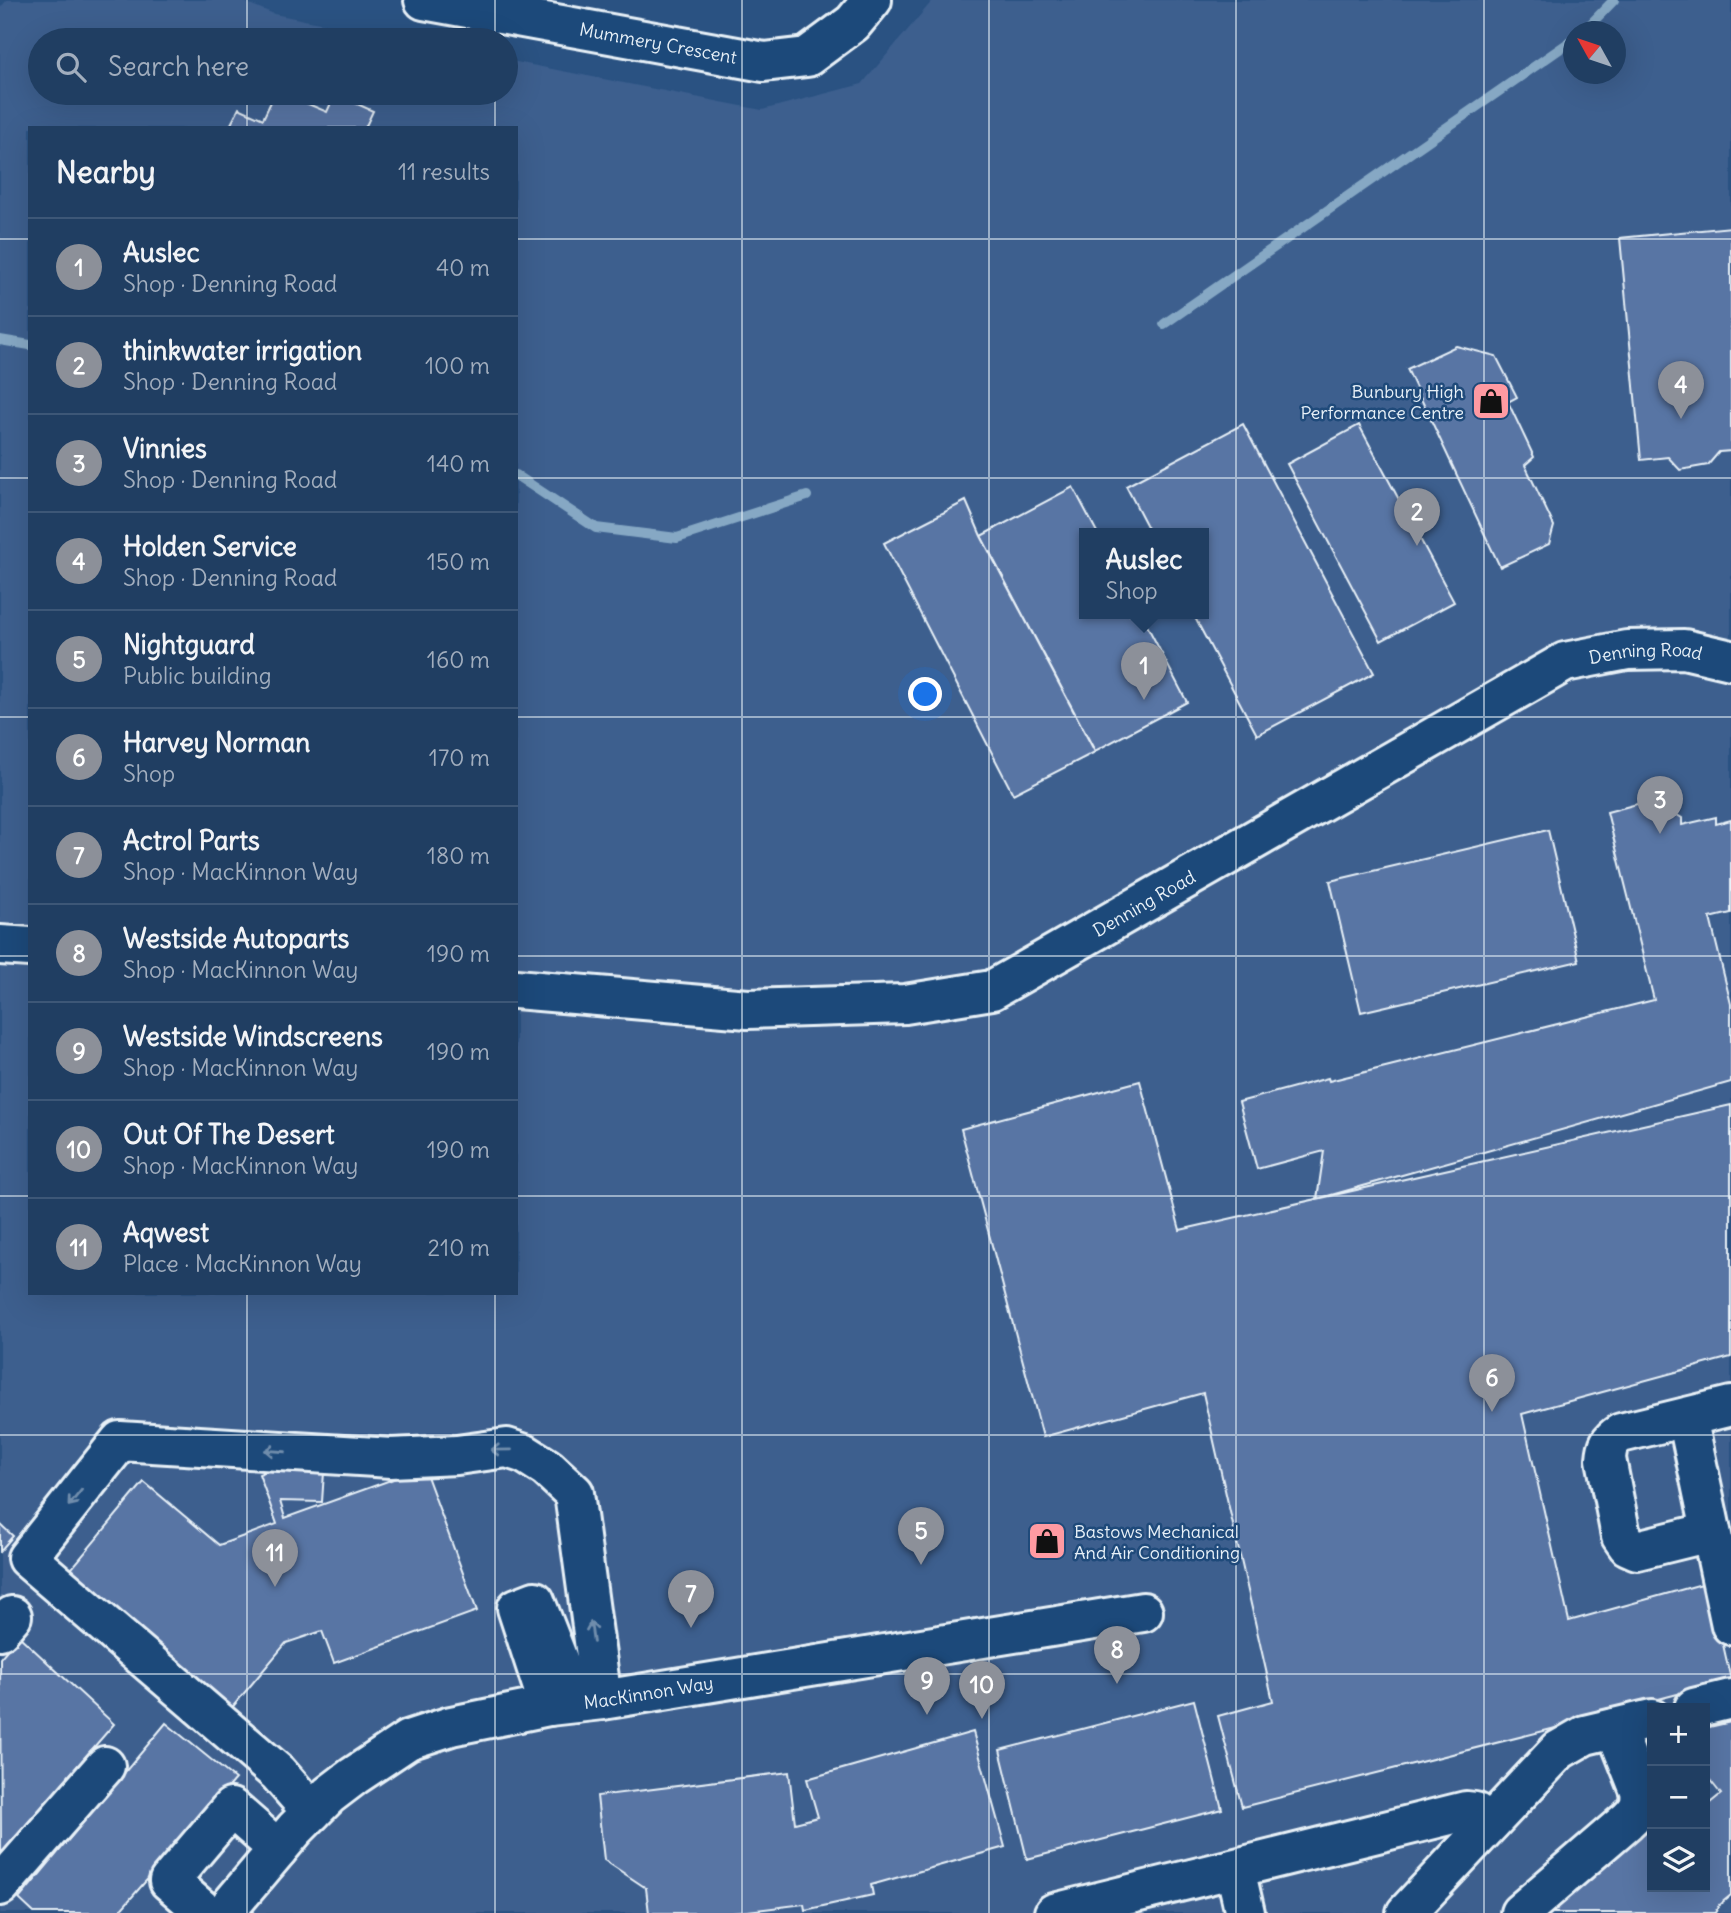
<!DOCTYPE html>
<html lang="en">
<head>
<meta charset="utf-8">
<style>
	body { margin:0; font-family:Delius,sans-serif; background:#2d496b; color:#f1f3f6 }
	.controls { position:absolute; right:21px; bottom:21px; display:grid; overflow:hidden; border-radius:0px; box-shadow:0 7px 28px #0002 }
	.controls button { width:63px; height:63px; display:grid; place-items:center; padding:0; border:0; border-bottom:2px solid #3d5777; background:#203e62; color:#f1f3f6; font:35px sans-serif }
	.compass { position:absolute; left:1563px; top:21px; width:63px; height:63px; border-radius:50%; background:#203e62; box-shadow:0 7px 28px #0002; rotate:310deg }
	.you { position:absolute; left:926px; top:695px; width:24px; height:24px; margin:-18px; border:5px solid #fff; border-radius:50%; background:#1a73e8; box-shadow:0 0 0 10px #1a73e833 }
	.badge { display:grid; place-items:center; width:46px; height:46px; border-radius:50%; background:#8c9099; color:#fff; font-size:23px; font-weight:700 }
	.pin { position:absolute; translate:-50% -58px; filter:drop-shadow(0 2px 4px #0008) }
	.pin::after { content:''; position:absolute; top:37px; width:24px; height:21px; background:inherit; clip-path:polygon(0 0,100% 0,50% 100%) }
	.popup { position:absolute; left:1079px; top:528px; width:130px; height:91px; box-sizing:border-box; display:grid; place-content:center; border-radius:0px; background:#203e62; filter:drop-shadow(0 2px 5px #0005); font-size:23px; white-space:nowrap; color:#a2aebe }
	.popup b { font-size:26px; color:#f1f3f6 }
	.popup::after { content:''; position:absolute; left:50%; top:100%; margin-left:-14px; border:14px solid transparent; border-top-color:#203e62 }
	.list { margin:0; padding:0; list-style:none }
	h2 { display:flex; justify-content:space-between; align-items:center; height:91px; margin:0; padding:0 28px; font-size:30px }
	h2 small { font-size:23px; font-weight:400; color:#a2aebe }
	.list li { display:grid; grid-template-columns:46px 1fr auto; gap:21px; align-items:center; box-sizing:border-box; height:98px; padding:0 28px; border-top:2px solid #3d5777 }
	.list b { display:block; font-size:26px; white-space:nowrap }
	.list p { margin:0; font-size:23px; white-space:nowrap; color:#a2aebe }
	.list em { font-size:23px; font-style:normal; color:#a2aebe }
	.icon { flex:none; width:38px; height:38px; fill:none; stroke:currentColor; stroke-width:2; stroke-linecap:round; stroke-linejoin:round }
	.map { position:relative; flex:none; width:1731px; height:1913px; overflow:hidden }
	.search { position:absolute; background:#203e62; box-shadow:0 7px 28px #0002; left:28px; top:28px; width:490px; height:77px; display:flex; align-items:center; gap:18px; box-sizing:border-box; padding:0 24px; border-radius:38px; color:#a2aebe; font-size:26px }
	.panel { position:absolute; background:#203e62; box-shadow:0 7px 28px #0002; left:28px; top:126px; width:490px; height:1169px; border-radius:0px }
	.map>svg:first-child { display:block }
	.built { fill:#3c5f8e; fill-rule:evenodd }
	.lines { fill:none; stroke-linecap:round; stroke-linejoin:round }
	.stream { stroke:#86a8c4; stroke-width:10 }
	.building { fill:#5974a4; stroke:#e8f1f8; stroke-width:2 }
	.minor-casing { stroke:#e8f1f8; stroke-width:44 }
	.minor { stroke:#1f4a7a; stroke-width:38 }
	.oneway { stroke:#6f8dac }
	.grid { fill:none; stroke:#e8f1f8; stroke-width:2; stroke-opacity:0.55 }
	.labels { text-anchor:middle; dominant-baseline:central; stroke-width:5; stroke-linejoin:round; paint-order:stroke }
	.street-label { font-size:18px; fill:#e8f1f8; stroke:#1f4a7a }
	.poi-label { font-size:18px; fill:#e8f1f8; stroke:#1f4a7a; text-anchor:end }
</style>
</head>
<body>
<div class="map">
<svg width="1731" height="1913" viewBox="0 0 1731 1913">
	<rect width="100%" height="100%" fill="#2a5282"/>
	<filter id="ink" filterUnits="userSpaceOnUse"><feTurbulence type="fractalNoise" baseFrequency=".0143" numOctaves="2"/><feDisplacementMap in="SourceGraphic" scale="14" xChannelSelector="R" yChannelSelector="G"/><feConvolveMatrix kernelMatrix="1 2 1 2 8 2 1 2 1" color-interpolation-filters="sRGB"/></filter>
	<g filter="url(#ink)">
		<!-- built -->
		<path class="built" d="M7,0h233l34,14 132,26h-366v53h466v-33l256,50 100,-26 71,-84h798v1913h-1731v-1905zM1574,32h42v42h-42zM30,128h486v1165h-486zM1084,534h120v80h-120zM1652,1708h53v179h-53z"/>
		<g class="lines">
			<!-- stream -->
			<g class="stream">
				<polyline points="1583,32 1614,0"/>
				<polyline points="1164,324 1574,39"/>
				<polyline points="0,340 30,345"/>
				<polyline points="516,475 596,528 677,538 807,496"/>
			</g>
		</g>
		<!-- building -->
		<g class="building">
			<polygon points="275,93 282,93 327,112 335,94 373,111 365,128 229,128 239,108 263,119"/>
			<polygon points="1731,227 1731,451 1719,452 1708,465 1680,470 1668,457 1641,460 1620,238"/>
			<polygon points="1456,346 1496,356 1517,397 1508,402 1534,457 1525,465 1554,526 1549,544 1500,567 1407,369"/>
			<polygon points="1243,424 1374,673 1257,735 1193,614 1204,614 1204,534 1151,534 1126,486"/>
			<polygon points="1359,425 1454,602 1381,641 1287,464"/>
			<polygon points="1073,487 1098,534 1084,534 1084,614 1141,614 1187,702 1095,751 981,536"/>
			<polygon points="966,501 981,536 1095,752 1013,794 884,543"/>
			<polygon points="1652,800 1682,818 1682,825 1716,817 1716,824 1731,820 1731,913 1710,918 1731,1004 1731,1082 1317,1199 1324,1151 1257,1169 1239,1102 1328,1078 1329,1081 1654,1000 1607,812"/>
			<polygon points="1548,830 1579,961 1361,1012 1330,881"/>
			<polygon points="1140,1081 1180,1230 1731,1105 1731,1357 1522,1414 1569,1621 1709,1582 1731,1680 1590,1717 1591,1719 1242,1807 1218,1716 1273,1701 1203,1393 1043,1437 961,1129"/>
			<polygon points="424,1468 477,1611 334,1663 322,1631 286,1643 230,1710 67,1574 144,1482 219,1545 277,1524 259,1474 267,1471 324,1472 322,1502 280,1501 285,1518"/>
			<polygon points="0,1524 13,1536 0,1551"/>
			<polygon points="19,1636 114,1724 1,1854 0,1658"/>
			<polygon points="1194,1700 1222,1809 1027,1859 1000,1750"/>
			<polygon points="1731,1722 1731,1895 1719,1905 1715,1913 1547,1913 1652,1826 1652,1887 1705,1887 1705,1807 1721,1794 1705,1774 1705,1728"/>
			<polygon points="166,1723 235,1779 118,1913 34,1913 19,1899"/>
			<polygon points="973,1732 1005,1847 871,1885 873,1895 805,1910 804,1904 732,1913 649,1913 646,1888 604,1860 597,1796 789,1772 795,1823 818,1817 807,1779"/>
		</g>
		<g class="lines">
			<defs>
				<g id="minor">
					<path id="s1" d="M424,0l340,62 43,-5 46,-34 19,-23"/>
					<polyline points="0,945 30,947"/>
					<path id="s2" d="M516,989l232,20 157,-5 87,-14 573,-328 62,-12 57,-1 47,11"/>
					<polyline points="1687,1417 1731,1625"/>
					<path d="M1710,1532l-73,18 -9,-4 -7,-10 -15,-77c1,-13 3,-19 15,-26l110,-27"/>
					<polyline points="0,1630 12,1616"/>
					<polyline points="549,1706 517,1608 535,1601 575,1703"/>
					<polyline points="1694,1708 1731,1699"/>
					<polyline points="312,1812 278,1773 27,1558 120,1441 391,1458 457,1455 507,1448 525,1454 547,1468 574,1493 602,1700"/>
					<polyline points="1235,1869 1245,1913"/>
					<polyline points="0,1886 105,1766"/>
					<polyline points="206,1913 169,1881 231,1808 278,1849"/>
					<path id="s3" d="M224,1913l71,-84 34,-34 25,-19 54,-36 43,-14 98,-20 53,-6 541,-88"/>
					<polyline points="1054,1913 1466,1811 1475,1812 1491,1822"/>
					<polyline points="1406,1913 1559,1750 1585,1735 1652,1719"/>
					<path d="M1520,1913l107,-92c10,-9 15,-16 13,-30l-25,-63"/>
				</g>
			</defs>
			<!-- minor casing -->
			<use href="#minor" class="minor-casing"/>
			<!-- minor -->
			<use href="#minor" class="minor"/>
		</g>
		<!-- one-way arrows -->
		<defs><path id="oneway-shaft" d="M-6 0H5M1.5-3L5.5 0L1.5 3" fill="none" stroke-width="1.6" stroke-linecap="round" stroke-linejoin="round" transform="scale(1.75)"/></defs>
		<g class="oneway">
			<use href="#oneway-shaft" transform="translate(501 1450) rotate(179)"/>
			<use href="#oneway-shaft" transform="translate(275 1451) rotate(-176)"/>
			<use href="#oneway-shaft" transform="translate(75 1498) rotate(129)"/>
			<use href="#oneway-shaft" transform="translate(592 1632) rotate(-98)"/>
		</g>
	</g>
	<!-- grid -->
	<path class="grid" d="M247,0v40M495,0v40M742,0v1913M989,0v1913M1236,0v1913M1484,0v1913M247,93v35M495,93v35M0,239h30M516,239h1215M0,478h30M516,478h1215M0,717h30M516,717h1215M0,956h30M516,956h1215M0,1196h30M516,1196h1215M247,1293v620M495,1293v620M0,1435h1731M0,1674h1731"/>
	<!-- icons -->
	<defs>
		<symbol id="shop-square" viewBox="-11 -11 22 22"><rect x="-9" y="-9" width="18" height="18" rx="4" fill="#ff9aa2" stroke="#1f4a7a"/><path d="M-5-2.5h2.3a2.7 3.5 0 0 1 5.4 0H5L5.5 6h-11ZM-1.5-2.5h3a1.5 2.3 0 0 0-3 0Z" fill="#111"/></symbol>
	</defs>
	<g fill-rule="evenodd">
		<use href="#shop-square" x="1469" y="379" width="44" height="44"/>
		<use href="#shop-square" x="1025" y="1519" width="44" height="44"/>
	</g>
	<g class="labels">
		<!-- street labels -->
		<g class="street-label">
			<text stroke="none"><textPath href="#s1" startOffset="238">Mummery Crescent</textPath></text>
			<text stroke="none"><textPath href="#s2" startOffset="1220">Denning Road</textPath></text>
			<text stroke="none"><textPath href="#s2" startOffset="653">Denning Road</textPath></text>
			<text stroke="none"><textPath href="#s3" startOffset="500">MacKinnon Way</textPath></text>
		</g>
		<!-- poi labels -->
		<g class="poi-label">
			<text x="1464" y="391">Bunbury High<tspan x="1464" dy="21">Performance Centre</tspan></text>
			<text x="1074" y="1531" text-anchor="start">Bastows Mechanical<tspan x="1074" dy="21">And Air Conditioning</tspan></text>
		</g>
	</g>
</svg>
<div class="controls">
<button>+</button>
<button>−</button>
<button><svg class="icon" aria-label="layers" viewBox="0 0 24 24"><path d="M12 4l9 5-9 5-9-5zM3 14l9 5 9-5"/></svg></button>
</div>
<svg class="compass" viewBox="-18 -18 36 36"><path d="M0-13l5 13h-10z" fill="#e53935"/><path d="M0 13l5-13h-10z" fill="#a2aebe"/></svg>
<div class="you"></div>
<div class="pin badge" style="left:1144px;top:700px">1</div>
<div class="popup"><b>Auslec</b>Shop</div>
<div class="pin badge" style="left:1417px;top:546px">2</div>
<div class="pin badge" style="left:1660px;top:834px">3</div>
<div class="pin badge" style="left:1681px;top:419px">4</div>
<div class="pin badge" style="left:921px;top:1565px">5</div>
<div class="pin badge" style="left:1492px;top:1412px">6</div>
<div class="pin badge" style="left:691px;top:1628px">7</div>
<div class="pin badge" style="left:1117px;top:1684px">8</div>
<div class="pin badge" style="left:927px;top:1715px">9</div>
<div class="pin badge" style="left:982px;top:1719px">10</div>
<div class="pin badge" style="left:275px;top:1587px">11</div>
<div class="search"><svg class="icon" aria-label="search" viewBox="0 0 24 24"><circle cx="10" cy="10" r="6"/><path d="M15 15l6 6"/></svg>Search here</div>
<section class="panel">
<h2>Nearby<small>11 results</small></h2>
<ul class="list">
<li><span class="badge">1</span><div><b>Auslec</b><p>Shop · Denning Road</p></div><em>40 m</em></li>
<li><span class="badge">2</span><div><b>thinkwater irrigation</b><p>Shop · Denning Road</p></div><em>100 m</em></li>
<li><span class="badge">3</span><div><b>Vinnies</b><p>Shop · Denning Road</p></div><em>140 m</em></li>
<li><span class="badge">4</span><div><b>Holden Service</b><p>Shop · Denning Road</p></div><em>150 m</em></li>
<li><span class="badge">5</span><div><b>Nightguard</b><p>Public building</p></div><em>160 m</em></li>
<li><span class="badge">6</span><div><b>Harvey Norman</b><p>Shop</p></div><em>170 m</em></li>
<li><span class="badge">7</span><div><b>Actrol Parts</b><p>Shop · MacKinnon Way</p></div><em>180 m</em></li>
<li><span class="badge">8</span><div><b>Westside Autoparts</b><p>Shop · MacKinnon Way</p></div><em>190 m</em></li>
<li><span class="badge">9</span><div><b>Westside Windscreens</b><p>Shop · MacKinnon Way</p></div><em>190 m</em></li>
<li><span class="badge">10</span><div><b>Out Of The Desert</b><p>Shop · MacKinnon Way</p></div><em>190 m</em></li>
<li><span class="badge">11</span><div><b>Aqwest</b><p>Place · MacKinnon Way</p></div><em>210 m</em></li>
</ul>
</section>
</div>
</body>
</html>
